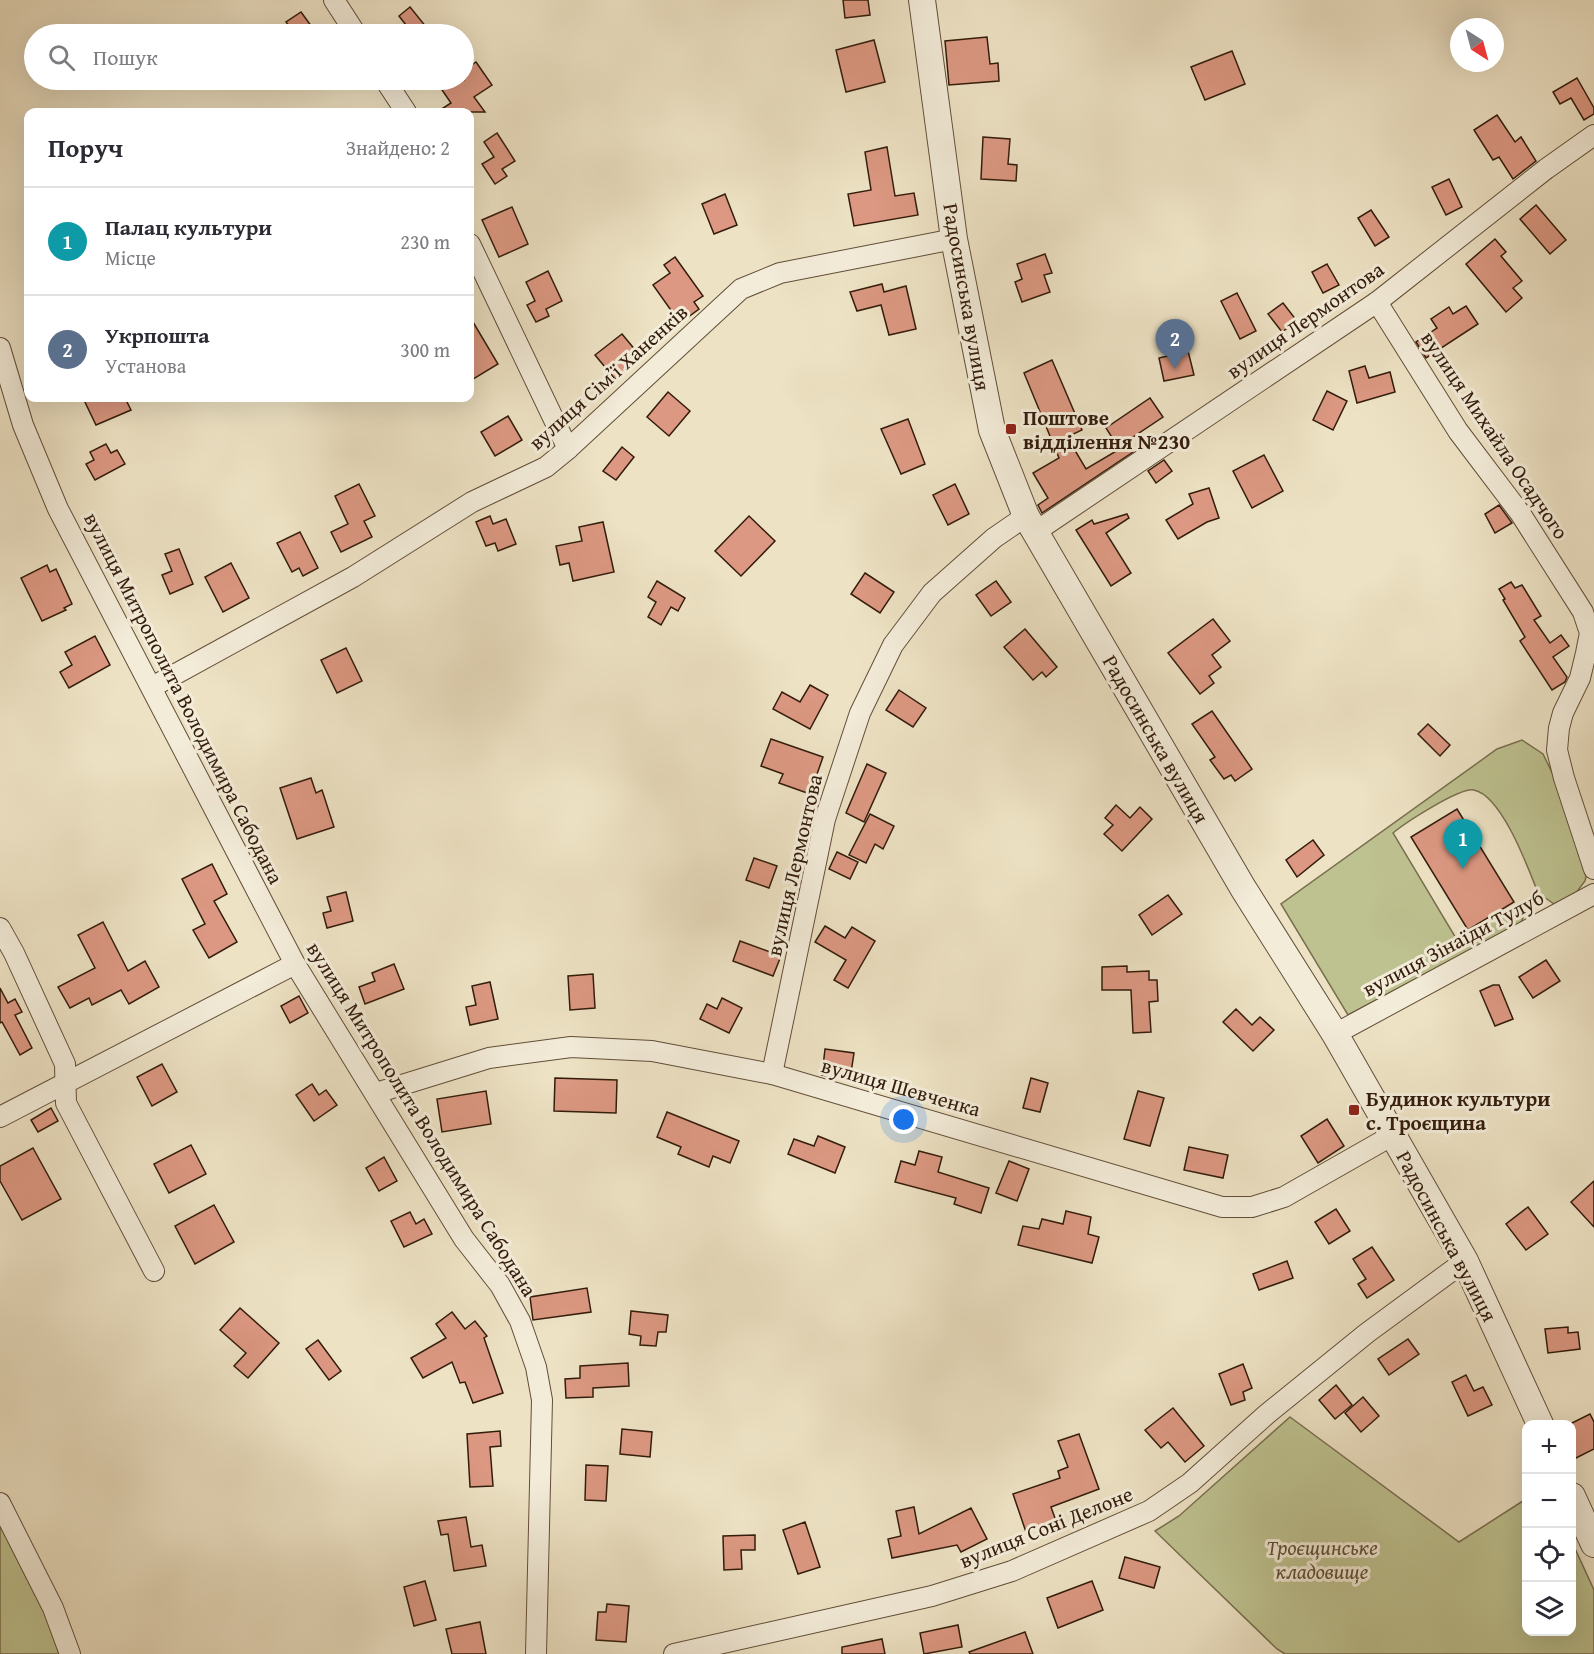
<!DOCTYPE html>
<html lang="uk">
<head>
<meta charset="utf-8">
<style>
	body { margin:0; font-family:"Gentium Book Plus",serif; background:#f7f7f7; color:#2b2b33 }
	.controls { position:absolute; right:18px; bottom:18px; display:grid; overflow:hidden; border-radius:12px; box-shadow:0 6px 24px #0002 }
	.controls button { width:54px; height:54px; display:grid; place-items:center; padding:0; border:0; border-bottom:2px solid #e1e1e2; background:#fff; color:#2b2b33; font:30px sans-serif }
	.compass { position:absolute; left:1450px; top:18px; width:54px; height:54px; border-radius:50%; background:#fff; box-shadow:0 6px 24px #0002; rotate:144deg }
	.you { position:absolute; left:904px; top:1120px; width:21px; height:21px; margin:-15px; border:4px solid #fff; border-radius:50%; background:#1a73e8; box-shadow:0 0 0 9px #1a73e833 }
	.badge { display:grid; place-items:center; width:39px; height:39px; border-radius:50%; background:#8f2418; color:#fff; font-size:20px; font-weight:700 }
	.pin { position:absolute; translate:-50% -50px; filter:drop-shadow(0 2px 3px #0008) }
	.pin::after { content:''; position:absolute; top:32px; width:21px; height:18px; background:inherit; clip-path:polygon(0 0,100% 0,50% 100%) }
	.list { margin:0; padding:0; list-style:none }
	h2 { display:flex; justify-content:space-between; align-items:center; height:78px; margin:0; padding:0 24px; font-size:26px }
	h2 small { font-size:20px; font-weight:400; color:#7c7c81 }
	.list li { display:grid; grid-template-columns:39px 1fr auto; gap:18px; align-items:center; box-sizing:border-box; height:108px; padding:0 24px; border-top:2px solid #e1e1e2 }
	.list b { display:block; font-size:22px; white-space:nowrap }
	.list p { margin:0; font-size:20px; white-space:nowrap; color:#7c7c81 }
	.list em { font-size:20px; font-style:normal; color:#7c7c81 }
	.icon { flex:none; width:33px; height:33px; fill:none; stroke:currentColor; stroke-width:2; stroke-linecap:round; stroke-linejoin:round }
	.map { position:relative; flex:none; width:1594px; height:1654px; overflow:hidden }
	.search { position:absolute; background:#fff; box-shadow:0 6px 24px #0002; left:24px; top:24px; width:450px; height:66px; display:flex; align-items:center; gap:15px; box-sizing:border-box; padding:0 21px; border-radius:33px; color:#7c7c81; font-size:22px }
	.panel { position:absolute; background:#fff; box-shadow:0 6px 24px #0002; left:24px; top:108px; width:450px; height:294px; border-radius:12px }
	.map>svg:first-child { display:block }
	.green { fill:#bec290; stroke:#786f4e; stroke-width:1.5 }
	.building { fill:#dc9882; stroke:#331c0b; stroke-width:1.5 }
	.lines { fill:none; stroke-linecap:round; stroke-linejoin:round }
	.minor-casing { stroke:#624e39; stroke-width:22 }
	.tertiary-casing { stroke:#624e39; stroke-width:28 }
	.minor { stroke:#f3ecd9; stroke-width:20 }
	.tertiary { stroke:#f3ecd9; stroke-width:26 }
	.poi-dot { fill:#8f2418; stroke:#f3ecd9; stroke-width:2 }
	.labels { text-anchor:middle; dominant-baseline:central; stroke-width:6; stroke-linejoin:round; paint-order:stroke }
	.street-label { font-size:21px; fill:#331c0b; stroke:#f3ecd9 }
	.poi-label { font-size:21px; font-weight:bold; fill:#331c0b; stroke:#f3ecd9; text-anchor:start }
	.park-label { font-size:21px; font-style:italic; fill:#5d4e33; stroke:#f3ecd9 }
</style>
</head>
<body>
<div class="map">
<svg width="1594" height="1654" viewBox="0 0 1594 1654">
	<rect width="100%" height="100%" fill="#ede2c4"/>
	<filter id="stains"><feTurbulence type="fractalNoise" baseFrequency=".00333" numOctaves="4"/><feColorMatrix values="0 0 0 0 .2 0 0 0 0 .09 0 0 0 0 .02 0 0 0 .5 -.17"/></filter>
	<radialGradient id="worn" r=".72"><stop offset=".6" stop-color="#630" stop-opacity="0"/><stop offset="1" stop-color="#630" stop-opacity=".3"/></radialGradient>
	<!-- green -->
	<g class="green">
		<path d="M1522,740l21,14 25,51 20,63 -3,13 -9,12 -22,11 -10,-7 -4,1c-10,-25 -37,-102 -66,-108 -14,-3 -69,33 -81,43l64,107 68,-39 3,4 -7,18 -173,92 -67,-111 216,-155z"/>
		<polygon points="1290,1417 1459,1542 1526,1499 1526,1632 1572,1632 1572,1542 1594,1590 1594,1654 1285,1654 1277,1649 1155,1531 1179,1516"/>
		<polygon points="0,1512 65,1654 0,1654"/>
	</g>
	<!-- building -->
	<g class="building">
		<polygon points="843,0 868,0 870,15 845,18"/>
		<polygon points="410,7 427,28 419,34 413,34 399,16"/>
		<polygon points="301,12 317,34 295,34 286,22"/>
		<polygon points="987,37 990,64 998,63 999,81 949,85 945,41"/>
		<polygon points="874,40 885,82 846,92 836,50"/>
		<polygon points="1232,51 1245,84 1205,100 1191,67"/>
		<polygon points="476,62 492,85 474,97 485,112 437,112 451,103 440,87 450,80 464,80 464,70"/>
		<polygon points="1577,78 1594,108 1594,114 1584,120 1571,98 1560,104 1553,92"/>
		<polygon points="1497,115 1515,142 1521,137 1536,161 1513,179 1499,157 1493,160 1474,130"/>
		<polygon points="497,133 515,161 502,169 507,176 495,184 482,164 494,157 484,142"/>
		<polygon points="983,137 1010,139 1008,164 1017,165 1016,181 981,179"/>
		<polygon points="887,147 895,196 914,193 918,215 854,226 848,194 871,190 865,152"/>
		<polygon points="1449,179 1462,207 1446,215 1432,187"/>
		<polygon points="725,194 737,225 714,234 702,204"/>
		<polygon points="1536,205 1566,240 1550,254 1520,219"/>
		<polygon points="512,207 528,244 499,257 482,220"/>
		<polygon points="1371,210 1389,237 1375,246 1358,218"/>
		<polygon points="1495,239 1506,252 1501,256 1522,281 1513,288 1522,298 1506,312 1466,264"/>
		<polygon points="1045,254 1052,273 1044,275 1050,292 1022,302 1015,282 1022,279 1017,264"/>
		<polygon points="675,257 703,296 694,302 699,309 680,323 653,285 670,273 664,265"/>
		<polygon points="1327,264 1339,285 1323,293 1312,272"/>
		<polygon points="548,271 562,301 546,309 549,316 536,322 527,305 535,301 526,282"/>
		<polygon points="882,284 884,292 906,286 916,329 889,335 881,305 857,311 850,292"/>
		<polygon points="1237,293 1256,331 1240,339 1221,301"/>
		<polygon points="1283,303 1297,321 1282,332 1268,314"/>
		<polygon points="1466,306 1478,324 1426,358 1416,342 1437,328 1431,319 1449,307 1453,314"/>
		<polygon points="470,317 498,364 470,381"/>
		<polygon points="622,334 641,357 615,379 595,355"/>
		<polygon points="1188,351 1194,375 1164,381 1159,358"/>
		<polygon points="1052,360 1082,430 1067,437 1086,469 1128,444 1133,452 1042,513 1038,505 1048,498 1033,473 1059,458 1024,373"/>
		<polygon points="1365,366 1369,378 1390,372 1395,392 1357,403 1349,371"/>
		<polygon points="1327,391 1347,401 1333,430 1313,420"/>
		<polygon points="668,392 690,411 669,436 647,417"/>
		<polygon points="83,398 125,398 131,410 96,425"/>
		<polygon points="1150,398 1163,417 1118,447 1106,428"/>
		<polygon points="508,416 522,440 495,456 481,432"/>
		<polygon points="908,419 925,464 901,474 881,429"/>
		<polygon points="106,444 111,453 117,450 125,464 95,480 86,464 94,460 90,452"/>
		<polygon points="622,447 634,457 616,480 603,471"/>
		<polygon points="1264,455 1283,491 1252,508 1233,471"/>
		<polygon points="1164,460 1172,471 1156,483 1148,471"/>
		<polygon points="359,484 375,516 364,521 372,537 341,552 331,532 348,524 335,496"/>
		<polygon points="955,484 969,514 948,525 933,495"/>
		<polygon points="1209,488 1219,518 1207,522 1178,539 1166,520 1193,504 1189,494"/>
		<polygon points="1499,505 1512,523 1495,533 1485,514"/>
		<polygon points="1127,514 1129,518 1106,533 1131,573 1111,586 1076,530 1092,520 1094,524"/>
		<polygon points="490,516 493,524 506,519 516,544 498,551 495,543 486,546 476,522"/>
		<polygon points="749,516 775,541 741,576 715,551"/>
		<polygon points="603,522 614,572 573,581 569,563 560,565 556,546 582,541 579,527"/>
		<polygon points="300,532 318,568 303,576 299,568 292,572 277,543"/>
		<polygon points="179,549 193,584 170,594 162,575 172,571 165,554"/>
		<polygon points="231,563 249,598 223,612 205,577"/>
		<polygon points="47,565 50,572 56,569 72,604 64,608 66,610 42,621 21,578"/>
		<polygon points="865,573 894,592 880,613 851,594"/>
		<polygon points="657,581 685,598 678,611 671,607 661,625 648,617 656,602 648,597"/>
		<polygon points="996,581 1011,602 991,616 976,595"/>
		<polygon points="1511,582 1515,588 1522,585 1541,616 1534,620 1550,643 1561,635 1569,646 1553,657 1567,677 1565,682 1552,690 1520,641 1525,637 1503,600 1505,599 1499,589"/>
		<polygon points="1213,619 1230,641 1212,655 1221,667 1209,676 1214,683 1200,694 1168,653"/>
		<polygon points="1025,629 1057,667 1046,677 1042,672 1033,680 1004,647"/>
		<polygon points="95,636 110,665 69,688 60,672 72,665 65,652"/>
		<polygon points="346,648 362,681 337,693 321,660"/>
		<polygon points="810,685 828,695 810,729 773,709 782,692 800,702"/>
		<polygon points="899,690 926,708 913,727 886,710"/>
		<polygon points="1212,711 1252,769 1235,781 1231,775 1224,779 1210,760 1215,757 1192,724"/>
		<polygon points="1428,724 1450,745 1440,756 1418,734"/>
		<polygon points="771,739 823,757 810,794 779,783 783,774 761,766"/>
		<polygon points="867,764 886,773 864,822 846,813"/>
		<polygon points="311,778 316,793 322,790 334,827 297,839 280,788"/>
		<polygon points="1116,805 1130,818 1140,807 1152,819 1122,851 1104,834 1113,825 1105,818"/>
		<polygon points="1457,809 1514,902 1468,930 1411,837"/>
		<polygon points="870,814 894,826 883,849 875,844 866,863 849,855"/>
		<polygon points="1313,840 1324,855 1297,877 1286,860"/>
		<polygon points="837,852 858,862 850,879 829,869"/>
		<polygon points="754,858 777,866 769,888 746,880"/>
		<polygon points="212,864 227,894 214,901 237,942 209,958 193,930 205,924 182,879"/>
		<polygon points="346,892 353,921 327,928 323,913 331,911 327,897"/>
		<polygon points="1168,895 1182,914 1152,935 1139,915"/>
		<polygon points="103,922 128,971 145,961 159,987 129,1004 121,990 92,1005 89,998 70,1008 58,987 95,968 78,935"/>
		<polygon points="825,926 845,938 852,927 875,941 848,988 834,980 846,960 815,942"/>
		<polygon points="740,941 781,956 773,976 733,961"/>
		<polygon points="1546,960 1560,981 1533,998 1519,977"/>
		<polygon points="394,964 404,989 365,1004 359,987 375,981 372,973"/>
		<polygon points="1127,966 1127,972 1149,971 1149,980 1157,980 1158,1001 1149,1002 1151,1032 1133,1033 1131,990 1102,990 1102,967"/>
		<polygon points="593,974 595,1008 570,1010 568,976"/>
		<polygon points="490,982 498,1019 470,1025 466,1007 476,1005 472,986"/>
		<polygon points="1493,985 1499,985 1513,1019 1495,1026 1480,991"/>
		<polygon points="0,988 8,1003 15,999 22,1012 15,1015 32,1048 20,1055 2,1022 0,1023"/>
		<polygon points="299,996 308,1013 290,1023 281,1006"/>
		<polygon points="722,998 742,1008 729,1033 700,1019 707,1004 717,1009"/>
		<polygon points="1236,1009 1252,1025 1260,1017 1274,1030 1253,1051 1223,1022"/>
		<polygon points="825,1049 854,1053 850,1079 822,1075"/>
		<polygon points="162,1064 177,1092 152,1106 137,1077"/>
		<polygon points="555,1078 617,1080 616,1113 554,1111"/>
		<polygon points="1031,1078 1048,1083 1040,1112 1023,1108"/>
		<polygon points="312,1084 319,1095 326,1090 337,1105 314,1121 296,1095"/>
		<polygon points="486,1091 491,1124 442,1132 437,1099"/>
		<polygon points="1138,1091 1164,1098 1150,1146 1124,1139"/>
		<polygon points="51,1108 58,1121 38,1132 31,1120"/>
		<polygon points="667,1112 739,1141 730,1163 713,1156 709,1167 678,1154 681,1147 657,1137"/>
		<polygon points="1327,1119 1344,1146 1318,1163 1301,1136"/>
		<polygon points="818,1136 845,1147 835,1173 788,1154 794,1139 814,1146"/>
		<polygon points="191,1145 206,1174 169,1193 154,1164"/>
		<polygon points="1189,1147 1228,1155 1223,1178 1184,1170"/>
		<polygon points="33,1148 61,1199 22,1220 0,1181 0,1166"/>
		<polygon points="919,1151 942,1157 938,1172 989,1188 981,1213 954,1204 956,1198 895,1182 901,1161 915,1165"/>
		<polygon points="384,1157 397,1181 379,1191 366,1168"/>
		<polygon points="1009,1161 1029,1169 1017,1201 996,1193"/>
		<polygon points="1594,1181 1594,1227 1571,1202"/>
		<polygon points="214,1205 234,1242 195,1264 175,1226"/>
		<polygon points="1528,1207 1548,1234 1526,1250 1506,1224"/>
		<polygon points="1336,1209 1350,1231 1329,1244 1315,1222"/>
		<polygon points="1066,1211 1091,1217 1088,1234 1099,1237 1092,1263 1018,1245 1023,1226 1039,1229 1042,1219 1063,1224"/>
		<polygon points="410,1212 416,1224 424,1219 432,1234 404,1247 391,1221"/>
		<polygon points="1372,1247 1394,1280 1367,1298 1358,1284 1366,1279 1353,1259"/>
		<polygon points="1287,1261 1293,1278 1259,1290 1253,1274"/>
		<polygon points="587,1288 591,1312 533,1320 530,1297"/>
		<polygon points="240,1308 279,1343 248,1378 234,1366 246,1353 220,1330"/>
		<polygon points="631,1311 668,1315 666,1332 658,1332 656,1346 640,1345 641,1336 629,1334"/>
		<polygon points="452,1312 465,1329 475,1321 487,1336 484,1338 503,1393 473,1403 465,1382 460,1383 452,1362 423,1378 411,1358 446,1338 436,1324"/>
		<polygon points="1568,1327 1568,1333 1578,1332 1580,1349 1548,1353 1545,1329"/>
		<polygon points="1408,1339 1419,1354 1389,1375 1378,1359"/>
		<polygon points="318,1340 341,1371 329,1380 306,1349"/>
		<polygon points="628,1363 629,1386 593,1388 593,1397 566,1398 565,1379 580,1378 580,1366"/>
		<polygon points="1243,1364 1252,1388 1243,1392 1245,1400 1231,1405 1219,1374"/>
		<polygon points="1466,1375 1474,1391 1483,1387 1492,1405 1468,1416 1452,1382"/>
		<polygon points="1336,1385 1352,1405 1335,1419 1319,1400"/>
		<polygon points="1363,1397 1379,1416 1361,1432 1345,1413"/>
		<polygon points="1173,1408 1204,1446 1185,1462 1168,1442 1161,1448 1145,1430"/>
		<polygon points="1590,1414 1594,1422 1594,1449 1572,1460 1572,1423"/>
		<polygon points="622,1429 652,1432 650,1457 620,1454"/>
		<polygon points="500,1431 501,1446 490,1447 493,1486 470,1487 467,1434"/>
		<polygon points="1079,1434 1099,1489 1051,1507 1056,1521 1026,1532 1013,1494 1060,1478 1058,1471 1068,1467 1058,1441"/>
		<polygon points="586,1465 608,1466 606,1501 585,1500"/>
		<polygon points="914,1507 919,1534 971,1508 987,1539 961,1552 957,1545 892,1558 888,1539 901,1536 896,1511"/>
		<polygon points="466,1517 471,1547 482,1545 486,1566 454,1571 448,1534 441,1535 438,1521"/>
		<polygon points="805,1522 820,1567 798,1574 783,1530"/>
		<polygon points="755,1535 755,1550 741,1550 742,1569 724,1570 723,1536"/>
		<polygon points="1125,1557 1160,1567 1154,1588 1119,1578"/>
		<polygon points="425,1581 436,1620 414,1626 404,1587"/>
		<polygon points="1092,1581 1103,1610 1058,1628 1047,1598"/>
		<polygon points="607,1604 629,1606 626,1642 596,1640 598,1612 606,1612"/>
		<polygon points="480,1622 486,1654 452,1654 446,1629"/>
		<polygon points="958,1625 962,1647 924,1654 920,1633"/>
		<polygon points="1025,1632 1033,1654 970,1654 969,1652"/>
		<polygon points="882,1639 885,1654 842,1654 842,1647"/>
	</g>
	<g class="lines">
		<defs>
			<g id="minor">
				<polyline points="334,0 356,34"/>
				<polyline points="385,80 406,112"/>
				<polyline points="470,244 568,449"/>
				<polyline points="1377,302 1458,431 1520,513 1583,612 1590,633 1586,653 1580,678 1563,713 1559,728 1557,750 1564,778 1594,869"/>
				<polyline points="0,348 23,425 58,509 295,964 464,1239 500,1285 520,1321 536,1367 542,1400 536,1654"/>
				<polyline points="1035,532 1377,302 1546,169 1594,135"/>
				<polyline points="152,687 353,577 472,502 546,467 568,449 741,289 780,273 954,239"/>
				<polyline points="0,928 14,953 65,1064 66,1103 154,1271"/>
				<polyline points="1335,1034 1594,894"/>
				<polyline points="772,1074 825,819 860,713 893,645 932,593 994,538 1026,516"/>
				<polyline points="376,1093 489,1058 571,1047 652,1051 772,1074 1222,1207 1252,1207 1284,1197 1393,1135"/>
				<polyline points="0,1117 295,964"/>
				<polyline points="0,1503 53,1608 70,1654"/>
				<polyline points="674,1654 932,1596 1012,1571 1149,1511 1190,1483 1267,1414 1367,1333 1465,1261"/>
			</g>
			<g id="tertiary">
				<polyline points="922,0 954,239 992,430 1026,516 1243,888 1335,1034 1465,1261 1540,1424"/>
				<polyline points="1572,1496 1594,1544"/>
			</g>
		</defs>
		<!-- minor casing -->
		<use href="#minor" class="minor-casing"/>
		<!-- tertiary casing -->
		<use href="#tertiary" class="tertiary-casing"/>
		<!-- minor -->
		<use href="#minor" class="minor"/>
		<!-- tertiary -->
		<use href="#tertiary" class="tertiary"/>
	</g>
	<!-- markers -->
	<g class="poi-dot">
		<rect x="1005" y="423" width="12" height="12" rx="3"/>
		<rect x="1348" y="1104" width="12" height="12" rx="3"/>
	</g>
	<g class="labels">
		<!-- street labels -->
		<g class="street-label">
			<text transform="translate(967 297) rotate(80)">Радосинська вулиця</text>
			<text transform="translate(1305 320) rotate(-35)">вулиця Лермонтова</text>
			<text transform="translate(608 377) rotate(-42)">вулиця Сімʼї Ханенків</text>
			<text transform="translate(1495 435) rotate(56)">вулиця Михайла Осадчого</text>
			<text transform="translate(184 698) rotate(63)">вулиця Митрополита Володимира Сабодана</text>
			<text transform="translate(1156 739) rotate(60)">Радосинська вулиця</text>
			<text transform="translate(794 865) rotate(-77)">вулиця Лермонтова</text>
			<text transform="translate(1453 943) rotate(-28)">вулиця Зінаїди Тулуб</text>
			<text transform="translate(901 1087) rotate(16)">вулиця Шевченка</text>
			<text transform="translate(422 1119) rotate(58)">вулиця Митрополита Володимира Сабодана</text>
			<text transform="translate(1447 1236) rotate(62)">Радосинська вулиця</text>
			<text transform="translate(1046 1527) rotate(-22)">вулиця Соні Делоне</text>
		</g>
		<!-- poi labels -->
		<g class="poi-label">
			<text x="1023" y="417">Поштове<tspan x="1023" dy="24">відділення №230</tspan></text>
			<text x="1366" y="1098">Будинок культури<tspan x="1366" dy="24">с. Троєщина</tspan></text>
		</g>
		<!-- park labels -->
		<g class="park-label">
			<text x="1322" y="1547">Троєщинське<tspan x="1322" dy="24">кладовище</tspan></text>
		</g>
	</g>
	<rect width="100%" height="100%" filter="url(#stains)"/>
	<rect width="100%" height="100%" fill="url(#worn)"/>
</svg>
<div class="controls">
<button>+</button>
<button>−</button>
<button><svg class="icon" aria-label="locate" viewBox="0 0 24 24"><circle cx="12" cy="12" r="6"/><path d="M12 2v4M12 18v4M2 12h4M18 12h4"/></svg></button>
<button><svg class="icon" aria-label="layers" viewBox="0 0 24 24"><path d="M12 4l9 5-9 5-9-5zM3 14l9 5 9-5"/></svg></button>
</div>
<svg class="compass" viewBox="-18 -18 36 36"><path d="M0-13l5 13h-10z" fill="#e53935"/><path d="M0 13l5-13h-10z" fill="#7c7c81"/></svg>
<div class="you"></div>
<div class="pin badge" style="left:1463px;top:869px;background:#0f9aa8">1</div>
<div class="pin badge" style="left:1175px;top:369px;background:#5c6f8a">2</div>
<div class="search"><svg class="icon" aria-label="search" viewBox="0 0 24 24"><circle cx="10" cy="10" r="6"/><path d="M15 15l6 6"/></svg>Пошук</div>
<section class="panel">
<h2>Поруч<small>Знайдено: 2</small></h2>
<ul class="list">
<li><span class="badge" style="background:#0f9aa8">1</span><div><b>Палац культури</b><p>Місце</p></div><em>230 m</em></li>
<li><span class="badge" style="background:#5c6f8a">2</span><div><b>Укрпошта</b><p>Установа</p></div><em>300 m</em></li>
</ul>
</section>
</div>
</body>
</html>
